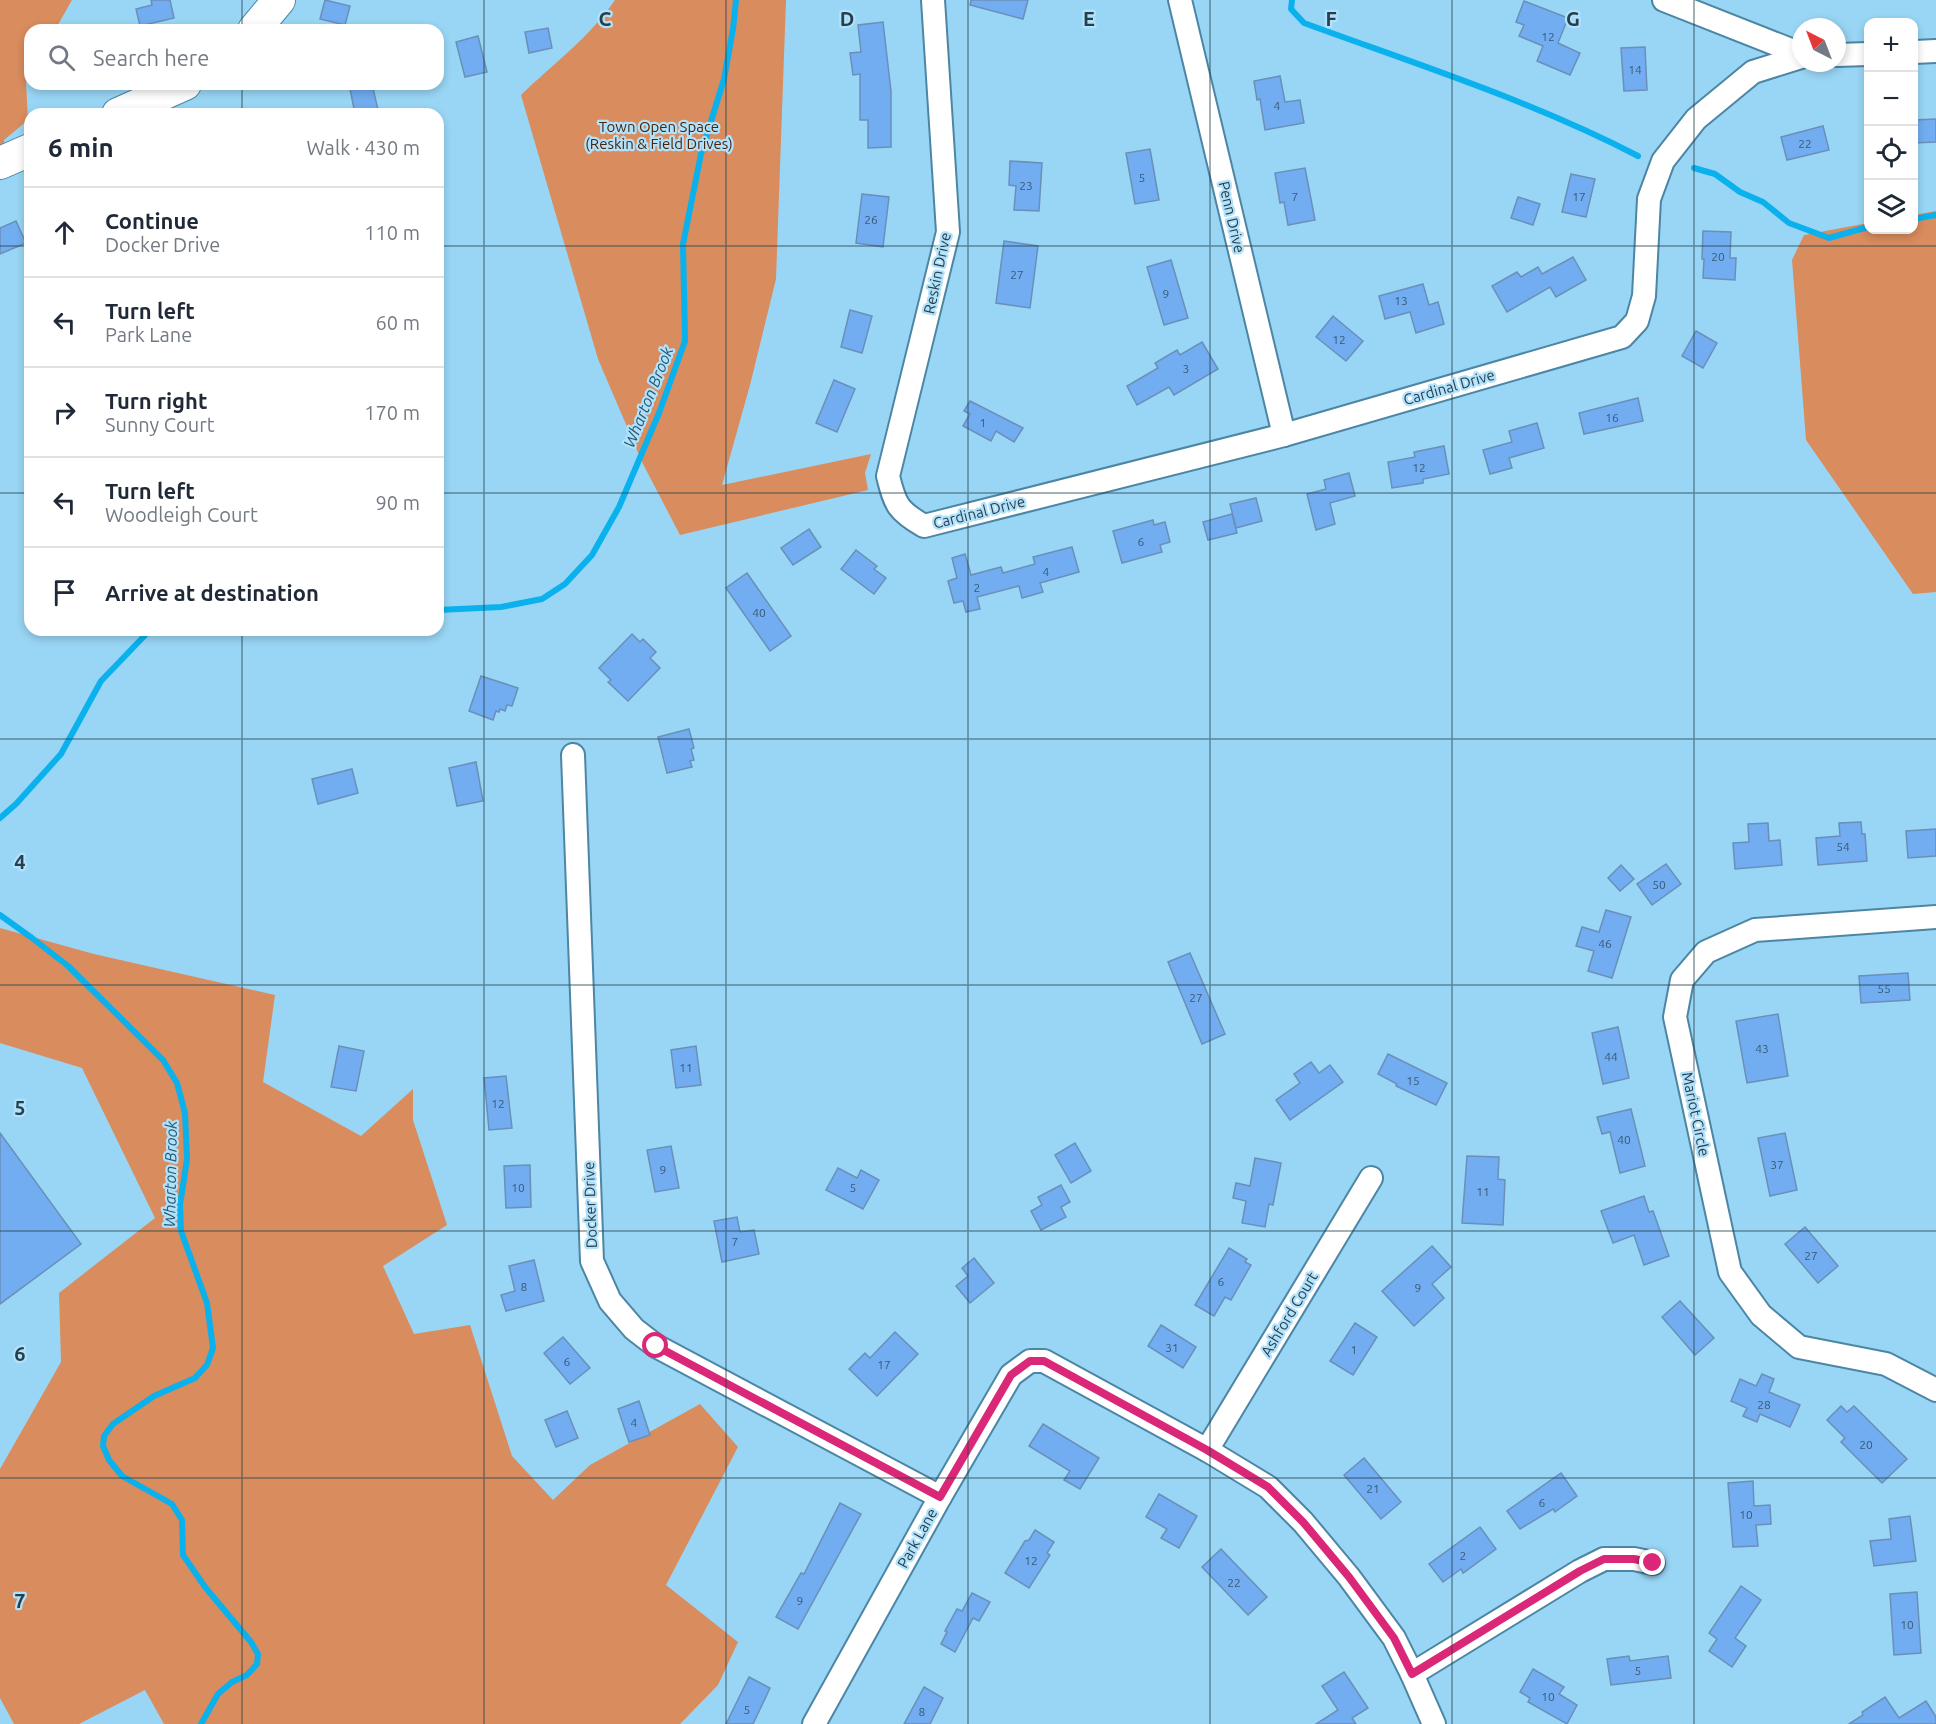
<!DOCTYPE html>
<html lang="en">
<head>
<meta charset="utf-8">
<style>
	body { margin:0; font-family:Ubuntu,sans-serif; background:#f6f6f7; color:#1f2937 }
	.controls { position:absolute; right:18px; top:18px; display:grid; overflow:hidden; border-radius:12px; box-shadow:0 3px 9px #0003 }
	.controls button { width:54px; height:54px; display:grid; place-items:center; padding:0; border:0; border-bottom:2px solid #e0e1e3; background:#fff; color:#1f2937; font:30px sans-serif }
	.compass { position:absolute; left:1792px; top:18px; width:54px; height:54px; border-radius:50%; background:#fff; box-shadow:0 3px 9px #0003; rotate:318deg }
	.stop { position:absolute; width:18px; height:18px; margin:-14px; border:4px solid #db2777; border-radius:50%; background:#fff }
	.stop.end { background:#db2777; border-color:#fff; box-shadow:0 2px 6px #0008 }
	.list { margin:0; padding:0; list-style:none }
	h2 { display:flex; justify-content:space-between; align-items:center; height:78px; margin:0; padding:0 24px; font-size:26px }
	h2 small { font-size:20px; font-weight:400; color:#747a83 }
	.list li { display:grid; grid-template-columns:39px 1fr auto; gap:18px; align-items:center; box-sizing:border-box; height:90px; padding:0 24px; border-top:2px solid #e0e1e3 }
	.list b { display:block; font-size:22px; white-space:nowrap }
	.list p { margin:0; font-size:20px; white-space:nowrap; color:#747a83 }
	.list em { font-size:20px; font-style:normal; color:#747a83 }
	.icon { flex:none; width:33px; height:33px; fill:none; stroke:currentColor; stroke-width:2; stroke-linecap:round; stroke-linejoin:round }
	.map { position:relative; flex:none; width:1936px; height:1724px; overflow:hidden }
	.search { position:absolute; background:#fff; box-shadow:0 3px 9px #0003; left:24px; top:24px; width:420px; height:66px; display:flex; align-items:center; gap:15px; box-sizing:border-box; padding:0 21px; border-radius:18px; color:#747a83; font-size:22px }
	.panel { position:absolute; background:#fff; box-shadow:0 3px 9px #0003; left:24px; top:108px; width:420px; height:528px; border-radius:18px }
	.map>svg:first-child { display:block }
	.green { fill:#d98c5d }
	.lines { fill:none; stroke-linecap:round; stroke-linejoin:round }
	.stream { stroke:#0ab1ed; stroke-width:6 }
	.building { fill:#71adf0; stroke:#6a8fb9; stroke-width:1.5 }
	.minor-casing { stroke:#4c86a4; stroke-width:26 }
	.secondary-casing { stroke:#4c86a4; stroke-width:34 }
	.minor { stroke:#fff; stroke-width:22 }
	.secondary { stroke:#fff; stroke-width:32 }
	.route { stroke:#db2777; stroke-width:8 }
	.grid { fill:none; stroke:#263f4c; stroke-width:1.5; stroke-opacity:0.55 }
	.labels { text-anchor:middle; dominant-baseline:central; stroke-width:4.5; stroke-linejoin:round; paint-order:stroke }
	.number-label { font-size:12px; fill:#395a75 }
	.park-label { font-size:15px; fill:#4b2409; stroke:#b1e1fb }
	.street-label { font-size:15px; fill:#263f4c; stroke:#b1e1fb }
	.water-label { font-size:16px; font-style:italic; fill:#235972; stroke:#b1e1fb }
	.grid-label { font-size:20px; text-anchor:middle; font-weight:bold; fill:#263f4c; stroke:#b1e1fb; stroke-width:4.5; stroke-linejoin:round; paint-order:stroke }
</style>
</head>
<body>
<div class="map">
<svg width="1936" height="1724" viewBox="0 0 1936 1724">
	<rect width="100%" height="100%" fill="#99d6f5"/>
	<!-- green -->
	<g class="green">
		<polygon points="0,0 72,0 55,30 30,30 30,75 26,83 28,120 4,140 4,145 0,146"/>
		<path d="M615,0h171l-10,279 -26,106 -28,100 149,-31 -6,19 3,17 -188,45 -37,-71 -45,-105 -77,-264c32,-31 69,-58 94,-95z"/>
		<polygon points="1936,211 1936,592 1913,594 1806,440 1792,260 1804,235 1868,223 1868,230 1914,230 1914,215"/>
		<polygon points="0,928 94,954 275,995 263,1082 361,1136 413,1089 413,1120 447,1225 383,1266 414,1334 470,1325 512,1456 553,1500 590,1465 700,1404 738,1447 666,1585 738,1642 718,1685 680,1724 164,1724 145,1690 79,1724 14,1724 0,1698 0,1469 61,1362 59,1293 155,1218 82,1068 0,1043"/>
	</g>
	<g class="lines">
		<!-- stream -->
		<g class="stream">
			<path d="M1292,0l-1,9 13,14c112,41 228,78 334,133"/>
			<polyline points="1694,168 1715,174 1740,192 1763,202 1789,223 1829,238 1868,227"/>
			<polyline points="1914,219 1936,215"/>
			<polyline points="438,610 501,607 542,599 565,584 592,555 619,507 659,413 685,341 683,244 701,154 724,79 733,29 736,0"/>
			<polyline points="0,818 16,804 61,754 101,681 150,630"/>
			<polyline points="0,915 32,938 68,966 163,1060 177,1083 185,1113 187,1159 180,1205 181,1231 207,1303 213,1348 207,1365 195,1378 154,1396 113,1424 104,1436 103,1446 109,1460 122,1476 172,1504 182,1520 183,1555 205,1587 251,1642 258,1654 257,1664 247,1675 232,1682 218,1694 201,1724"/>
		</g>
	</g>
	<!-- building -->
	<g class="building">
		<polygon points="151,0 170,0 174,18 140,26 136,9 152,5"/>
		<polygon points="325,0 350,6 345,25 320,19"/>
		<polygon points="971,0 1028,0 1023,19 970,5"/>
		<polygon points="1524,1 1568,18 1558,43 1580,53 1570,75 1537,61 1543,46 1519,36 1524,25 1516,22"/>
		<polygon points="883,22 891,91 891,147 868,148 868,120 860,120 860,74 853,75 850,53 861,52 858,25"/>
		<polygon points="548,28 552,48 529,53 525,32"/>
		<polygon points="478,36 487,72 465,77 456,42"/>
		<polygon points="1645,47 1647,90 1624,91 1621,48"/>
		<polygon points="1280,76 1285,102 1300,100 1304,123 1265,130 1260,99 1257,100 1254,81"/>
		<polygon points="349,84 372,84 379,114 355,114"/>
		<polygon points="1936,119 1936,142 1914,143 1914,120"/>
		<polygon points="1823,126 1829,150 1787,160 1781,137"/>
		<polygon points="1150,149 1159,200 1135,204 1126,153"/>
		<polygon points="1010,161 1042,163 1039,211 1014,210 1016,186 1009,185"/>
		<polygon points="1305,168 1315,220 1288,225 1284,202 1280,203 1275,173"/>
		<polygon points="1571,174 1595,179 1586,217 1562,212"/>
		<polygon points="862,194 889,197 883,247 856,243"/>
		<polygon points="1518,197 1540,204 1533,225 1511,218"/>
		<polygon points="16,221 26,243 0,254 0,228"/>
		<polygon points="1703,231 1731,232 1730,258 1736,258 1735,280 1703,278 1704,259 1702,259"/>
		<polygon points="1004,241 1038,246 1030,308 996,303"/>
		<polygon points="1573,257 1586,280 1556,297 1550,287 1507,312 1492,286 1517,272 1521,277 1538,267 1542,274"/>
		<polygon points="1171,260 1188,318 1164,325 1147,267"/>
		<polygon points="1423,284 1429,305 1438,302 1444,324 1416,333 1410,312 1385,319 1379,296"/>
		<polygon points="850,310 872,316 862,353 841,347"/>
		<polygon points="1333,316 1363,341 1346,361 1316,337"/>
		<polygon points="1696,331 1717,343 1703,368 1682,356"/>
		<polygon points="1202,342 1218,369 1174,395 1169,387 1137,405 1127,386 1158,368 1155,363 1177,350 1180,355"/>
		<polygon points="834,380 855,389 837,432 816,423"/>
		<polygon points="1638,398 1643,421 1584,434 1579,413"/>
		<polygon points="970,401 1023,428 1014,442 996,431 991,441 963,426 970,414 964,411"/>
		<polygon points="1537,423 1544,448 1509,458 1512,468 1490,474 1483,450 1512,442 1509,431"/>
		<polygon points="1444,446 1449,474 1423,479 1423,483 1392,488 1388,462 1415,457 1414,452"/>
		<polygon points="1349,473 1355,496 1330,503 1335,524 1316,530 1307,494 1326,489 1324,480"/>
		<polygon points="1256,498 1262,521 1236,528 1230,504"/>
		<polygon points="1232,514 1237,533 1208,540 1203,522"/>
		<polygon points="1153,520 1154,525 1165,522 1170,542 1160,545 1162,552 1122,563 1113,531"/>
		<polygon points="809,529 821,547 793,565 781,548"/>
		<polygon points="1072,547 1079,572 1040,583 1043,592 1022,598 1019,586 977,597 980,609 966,612 963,601 954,603 948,581 957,578 952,558 965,554 971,575 1001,567 1003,573 1035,564 1033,557"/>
		<polygon points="856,550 877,566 874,569 886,578 874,594 841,569"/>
		<polygon points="747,573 791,636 770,651 726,588"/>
		<polygon points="632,634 640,642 643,639 656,652 650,658 660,668 628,701 608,682 611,680 599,668"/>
		<polygon points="481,676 518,688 512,706 507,705 505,711 500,709 499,712 496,711 493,720 469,711"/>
		<polygon points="689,729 694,748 691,749 694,760 690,761 692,767 667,773 658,737"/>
		<polygon points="476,762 483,801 457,806 449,768"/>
		<polygon points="352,769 358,793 318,804 312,779"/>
		<polygon points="1861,822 1862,834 1865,834 1867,861 1818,865 1816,838 1840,836 1839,823"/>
		<polygon points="1768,823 1769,841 1780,840 1782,865 1735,869 1733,843 1749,842 1748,824"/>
		<polygon points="1936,829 1936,856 1908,858 1906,831"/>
		<polygon points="1666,864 1681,884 1652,905 1637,884"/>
		<polygon points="1621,865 1634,879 1620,891 1608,878"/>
		<polygon points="1606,910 1631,917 1612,978 1588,971 1594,951 1576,946 1582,927 1599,932"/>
		<polygon points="1190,953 1225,1034 1202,1044 1168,962"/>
		<polygon points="1908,973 1910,1000 1861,1003 1859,976"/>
		<polygon points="1778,1014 1788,1076 1747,1083 1736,1021"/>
		<polygon points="1618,1027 1629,1078 1603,1084 1592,1033"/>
		<polygon points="339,1046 364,1051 356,1091 331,1087"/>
		<polygon points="696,1046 701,1085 676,1088 671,1050"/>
		<polygon points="1388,1054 1447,1083 1436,1105 1396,1086 1397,1084 1378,1074"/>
		<polygon points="1311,1062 1319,1073 1330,1065 1343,1082 1290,1120 1276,1100 1300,1083 1294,1074"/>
		<polygon points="506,1076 512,1128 489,1130 484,1078"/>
		<polygon points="1631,1109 1645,1166 1620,1173 1610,1132 1602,1134 1597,1117"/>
		<polygon points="0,1133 81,1244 0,1304"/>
		<polygon points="1785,1133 1797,1190 1770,1196 1758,1138"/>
		<polygon points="1075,1143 1091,1171 1071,1183 1055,1155"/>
		<polygon points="671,1146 679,1188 655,1192 647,1150"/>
		<polygon points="1467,1156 1499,1157 1498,1179 1505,1180 1503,1225 1462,1223"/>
		<polygon points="1255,1158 1281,1163 1273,1205 1269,1204 1265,1227 1242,1223 1246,1201 1233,1198 1236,1183 1250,1186"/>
		<polygon points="530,1165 531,1207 506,1208 504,1166"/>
		<polygon points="838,1168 857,1178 861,1170 879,1180 863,1209 826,1190"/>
		<polygon points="1061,1185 1070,1202 1061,1207 1066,1217 1041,1230 1031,1211 1042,1205 1038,1197"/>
		<polygon points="1644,1196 1649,1212 1653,1211 1669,1256 1644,1265 1634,1235 1613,1243 1601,1211"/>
		<polygon points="737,1217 740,1232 754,1230 759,1254 722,1262 714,1221"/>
		<polygon points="1805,1227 1838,1266 1818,1283 1785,1244"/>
		<polygon points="1432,1246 1451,1267 1432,1284 1444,1298 1414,1326 1382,1291"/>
		<polygon points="1229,1248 1247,1259 1245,1262 1251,1265 1231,1300 1225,1297 1214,1316 1195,1305"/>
		<polygon points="974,1258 994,1283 970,1303 956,1286 968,1276 962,1268"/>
		<polygon points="534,1260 544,1301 506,1311 501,1295 515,1291 509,1266"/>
		<polygon points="1680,1301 1714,1338 1695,1355 1662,1317"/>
		<polygon points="1355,1323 1377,1337 1353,1375 1330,1361"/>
		<polygon points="1161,1325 1196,1347 1183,1368 1148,1346"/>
		<polygon points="895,1332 918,1354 877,1396 849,1369 865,1353 870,1358"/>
		<polygon points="563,1337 590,1368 570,1384 544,1353"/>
		<polygon points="1762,1374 1774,1379 1769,1392 1800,1405 1790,1427 1760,1414 1757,1422 1743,1416 1747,1408 1731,1401 1740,1379 1756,1386"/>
		<polygon points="639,1401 650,1435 629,1442 618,1409"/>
		<polygon points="1841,1406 1847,1412 1854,1406 1907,1459 1882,1483 1841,1442 1845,1438 1827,1420"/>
		<polygon points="567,1411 578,1438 556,1447 545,1420"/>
		<polygon points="1043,1424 1099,1458 1080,1489 1064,1480 1070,1471 1029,1446"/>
		<polygon points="1364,1458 1401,1502 1381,1519 1344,1475"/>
		<polygon points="1561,1473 1577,1496 1555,1512 1553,1509 1520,1529 1507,1511"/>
		<polygon points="1753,1481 1754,1506 1770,1505 1771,1524 1756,1525 1758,1546 1733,1547 1728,1483"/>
		<polygon points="1159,1494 1197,1516 1179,1548 1161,1538 1167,1529 1146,1517"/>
		<polygon points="840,1503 861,1514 798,1629 776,1617 801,1573 804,1574"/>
		<polygon points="1910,1516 1916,1561 1874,1566 1870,1541 1891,1539 1889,1519"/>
		<polygon points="1480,1527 1496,1549 1463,1573 1461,1569 1443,1582 1429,1564"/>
		<polygon points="1035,1530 1054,1542 1047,1553 1050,1555 1029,1588 1005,1573 1025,1541 1029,1540"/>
		<polygon points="1221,1549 1267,1597 1248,1615 1202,1567"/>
		<polygon points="1741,1586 1761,1600 1735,1638 1746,1646 1732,1667 1709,1651 1717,1639 1709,1633"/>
		<polygon points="1917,1592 1921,1653 1894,1655 1890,1594"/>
		<polygon points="972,1593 990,1602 979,1621 973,1618 955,1652 941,1644 947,1632 945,1631 957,1609 962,1611"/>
		<polygon points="1629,1656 1630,1661 1668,1656 1671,1678 1611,1685 1607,1659"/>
		<polygon points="1533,1669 1564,1687 1559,1694 1577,1705 1567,1724 1528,1702 1530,1698 1520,1692"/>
		<polygon points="1344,1672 1368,1708 1352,1718 1356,1724 1316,1724 1338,1710 1322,1686"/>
		<polygon points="749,1677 770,1688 753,1724 726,1724"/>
		<polygon points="924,1687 943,1698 930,1724 904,1724"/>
		<polygon points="1885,1697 1899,1718 1926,1701 1936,1717 1936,1724 1849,1724 1863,1715 1862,1712"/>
	</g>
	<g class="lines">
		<defs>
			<g id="minor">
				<path d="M933,0l15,232 -60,244c7,29 10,35 36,50l360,-91 338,-98 15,-16 7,-25 5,-97 14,-38 33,-42 57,-47 48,-15"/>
				<polyline points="1180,0 1284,435"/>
				<polyline points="1664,0 1801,54"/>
				<polyline points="1914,52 1936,51"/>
				<polyline points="1837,55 1868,54"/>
				<polyline points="573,755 592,1261 610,1301 634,1329 656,1346 940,1497"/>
				<polyline points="1936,917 1755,930 1706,952 1682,980 1675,1017 1730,1272 1761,1315 1799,1347 1886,1364 1936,1390"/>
				<polyline points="1207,1450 1371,1178"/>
				<polyline points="1412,1674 1580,1571 1604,1559 1634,1559 1653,1563"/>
				<polyline points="814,1724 940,1497 1011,1375 1030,1361 1044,1361 1207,1450 1268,1487 1303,1522 1349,1577 1394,1638 1412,1674 1434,1724"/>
			</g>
			<g id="secondary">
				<polyline points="254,30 279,0"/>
				<polyline points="118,114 185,84"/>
				<polyline points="0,163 30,150"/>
			</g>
		</defs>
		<!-- minor casing -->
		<use href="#minor" class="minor-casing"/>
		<!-- secondary casing -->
		<use href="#secondary" class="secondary-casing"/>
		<!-- minor -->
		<use href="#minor" class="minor"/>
		<!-- secondary -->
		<use href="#secondary" class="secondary"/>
	</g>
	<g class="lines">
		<!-- route -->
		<polyline class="route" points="656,1346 940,1497 1011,1375 1030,1361 1044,1361 1207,1450 1268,1487 1303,1522 1349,1577 1394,1638 1412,1674 1580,1571 1604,1559 1634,1559 1653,1563"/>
	</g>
	<!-- grid -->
	<path class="grid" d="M242,0v30M484,0v1724M726,0v1724M968,0v1724M1210,0v1724M1452,0v1724M1694,0v1724M242,84v30M0,246h30M438,246h1498M0,493h30M438,493h1498M242,630v1094M0,739h1936M0,985h1936M0,1231h1936M0,1478h1936"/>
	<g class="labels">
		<!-- number labels -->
		<g class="number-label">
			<text x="1548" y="36">12</text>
			<text x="1635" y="69">14</text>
			<text x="1277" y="105">4</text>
			<text x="1805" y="143">22</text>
			<text x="1142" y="177">5</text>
			<text x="1026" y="185">23</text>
			<text x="1295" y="196">7</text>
			<text x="1579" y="196">17</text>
			<text x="871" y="219">26</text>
			<text x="1718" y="256">20</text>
			<text x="1017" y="274">27</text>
			<text x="1166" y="293">9</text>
			<text x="1401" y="300">13</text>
			<text x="1339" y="339">12</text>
			<text x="1186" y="368">3</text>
			<text x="1612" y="417">16</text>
			<text x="983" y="422">1</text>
			<text x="1419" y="467">12</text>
			<text x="1141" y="541">6</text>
			<text x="1046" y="571">4</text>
			<text x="977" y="587">2</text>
			<text x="759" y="612">40</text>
			<text x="1843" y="846">54</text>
			<text x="1659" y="884">50</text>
			<text x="1605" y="943">46</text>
			<text x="1884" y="988">55</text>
			<text x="1196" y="997">27</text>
			<text x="1762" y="1048">43</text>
			<text x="1611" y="1056">44</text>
			<text x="686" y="1067">11</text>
			<text x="1413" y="1080">15</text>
			<text x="498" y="1103">12</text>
			<text x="1624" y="1139">40</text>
			<text x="1777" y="1164">37</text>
			<text x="663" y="1169">9</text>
			<text x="518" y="1187">10</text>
			<text x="853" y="1187">5</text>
			<text x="1483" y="1191">11</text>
			<text x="735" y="1241">7</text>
			<text x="1811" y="1255">27</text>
			<text x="1221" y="1281">6</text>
			<text x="524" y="1286">8</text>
			<text x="1418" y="1287">9</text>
			<text x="1172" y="1347">31</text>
			<text x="1354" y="1349">1</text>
			<text x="567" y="1361">6</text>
			<text x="884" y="1364">17</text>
			<text x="1764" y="1404">28</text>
			<text x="634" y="1422">4</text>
			<text x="1866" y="1444">20</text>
			<text x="1373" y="1488">21</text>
			<text x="1542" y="1502">6</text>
			<text x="1746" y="1514">10</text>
			<text x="1463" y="1555">2</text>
			<text x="1031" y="1560">12</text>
			<text x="1234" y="1582">22</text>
			<text x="800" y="1600">9</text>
			<text x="1907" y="1624">10</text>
			<text x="1638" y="1670">5</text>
			<text x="1548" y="1696">10</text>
			<text x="747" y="1709">5</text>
			<text x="922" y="1711">8</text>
		</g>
		<!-- park labels -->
		<g class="park-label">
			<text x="659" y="126">Town Open Space<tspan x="659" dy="17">(Reskin &amp; Field Drives)</tspan></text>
		</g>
		<!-- street labels -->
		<g class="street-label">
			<text transform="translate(1232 217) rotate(77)">Penn Drive</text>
			<text transform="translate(937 273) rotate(-78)">Reskin Drive</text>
			<text transform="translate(1449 387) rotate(-16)">Cardinal Drive</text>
			<text transform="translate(979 512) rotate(-14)">Cardinal Drive</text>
			<text transform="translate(1696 1114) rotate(78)">Mariot Circle</text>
			<text transform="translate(590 1205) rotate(-92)">Docker Drive</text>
			<text transform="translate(1289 1314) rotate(-59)">Ashford Court</text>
			<text transform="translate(917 1538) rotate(-61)">Park Lane</text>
		</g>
		<!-- water labels -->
		<g class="water-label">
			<text transform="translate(648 397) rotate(-68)">Wharton Brook</text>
			<text transform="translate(170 1174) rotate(-89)">Wharton Brook</text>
		</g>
	</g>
	<g class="grid-label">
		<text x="605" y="26">C</text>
		<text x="847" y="26">D</text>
		<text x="1089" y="26">E</text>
		<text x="1331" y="26">F</text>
		<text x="1573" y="26">G</text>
		<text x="20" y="869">4</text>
		<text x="20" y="1115">5</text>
		<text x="20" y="1361">6</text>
		<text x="20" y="1608">7</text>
	</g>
</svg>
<div class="controls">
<button>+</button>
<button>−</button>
<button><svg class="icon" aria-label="locate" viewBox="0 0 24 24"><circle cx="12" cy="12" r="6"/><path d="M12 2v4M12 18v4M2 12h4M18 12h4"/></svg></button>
<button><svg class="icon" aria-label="layers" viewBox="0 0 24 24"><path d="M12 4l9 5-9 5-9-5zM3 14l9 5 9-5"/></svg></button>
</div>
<svg class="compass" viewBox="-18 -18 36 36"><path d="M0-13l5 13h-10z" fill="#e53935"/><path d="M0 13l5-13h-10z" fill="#747a83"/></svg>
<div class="stop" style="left:656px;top:1346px"></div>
<div class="stop end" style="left:1653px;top:1563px"></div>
<div class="search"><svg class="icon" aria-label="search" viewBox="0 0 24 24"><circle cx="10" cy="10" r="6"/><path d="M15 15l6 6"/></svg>Search here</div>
<section class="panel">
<h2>6 min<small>Walk · 430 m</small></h2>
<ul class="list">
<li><svg class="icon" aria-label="ahead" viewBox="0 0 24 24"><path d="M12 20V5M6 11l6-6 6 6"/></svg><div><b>Continue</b><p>Docker Drive</p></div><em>110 m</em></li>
<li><svg class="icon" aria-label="left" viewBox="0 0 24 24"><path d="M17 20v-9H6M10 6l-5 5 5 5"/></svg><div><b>Turn left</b><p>Park Lane</p></div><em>60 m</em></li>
<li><svg class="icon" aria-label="right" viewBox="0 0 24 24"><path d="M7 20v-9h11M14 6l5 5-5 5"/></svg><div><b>Turn right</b><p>Sunny Court</p></div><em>170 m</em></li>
<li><svg class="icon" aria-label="left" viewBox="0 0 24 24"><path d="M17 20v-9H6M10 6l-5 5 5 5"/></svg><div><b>Turn left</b><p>Woodleigh Court</p></div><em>90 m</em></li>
<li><svg class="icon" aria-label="arrive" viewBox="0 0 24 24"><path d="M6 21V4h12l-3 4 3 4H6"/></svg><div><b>Arrive at destination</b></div></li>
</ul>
</section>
</div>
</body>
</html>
